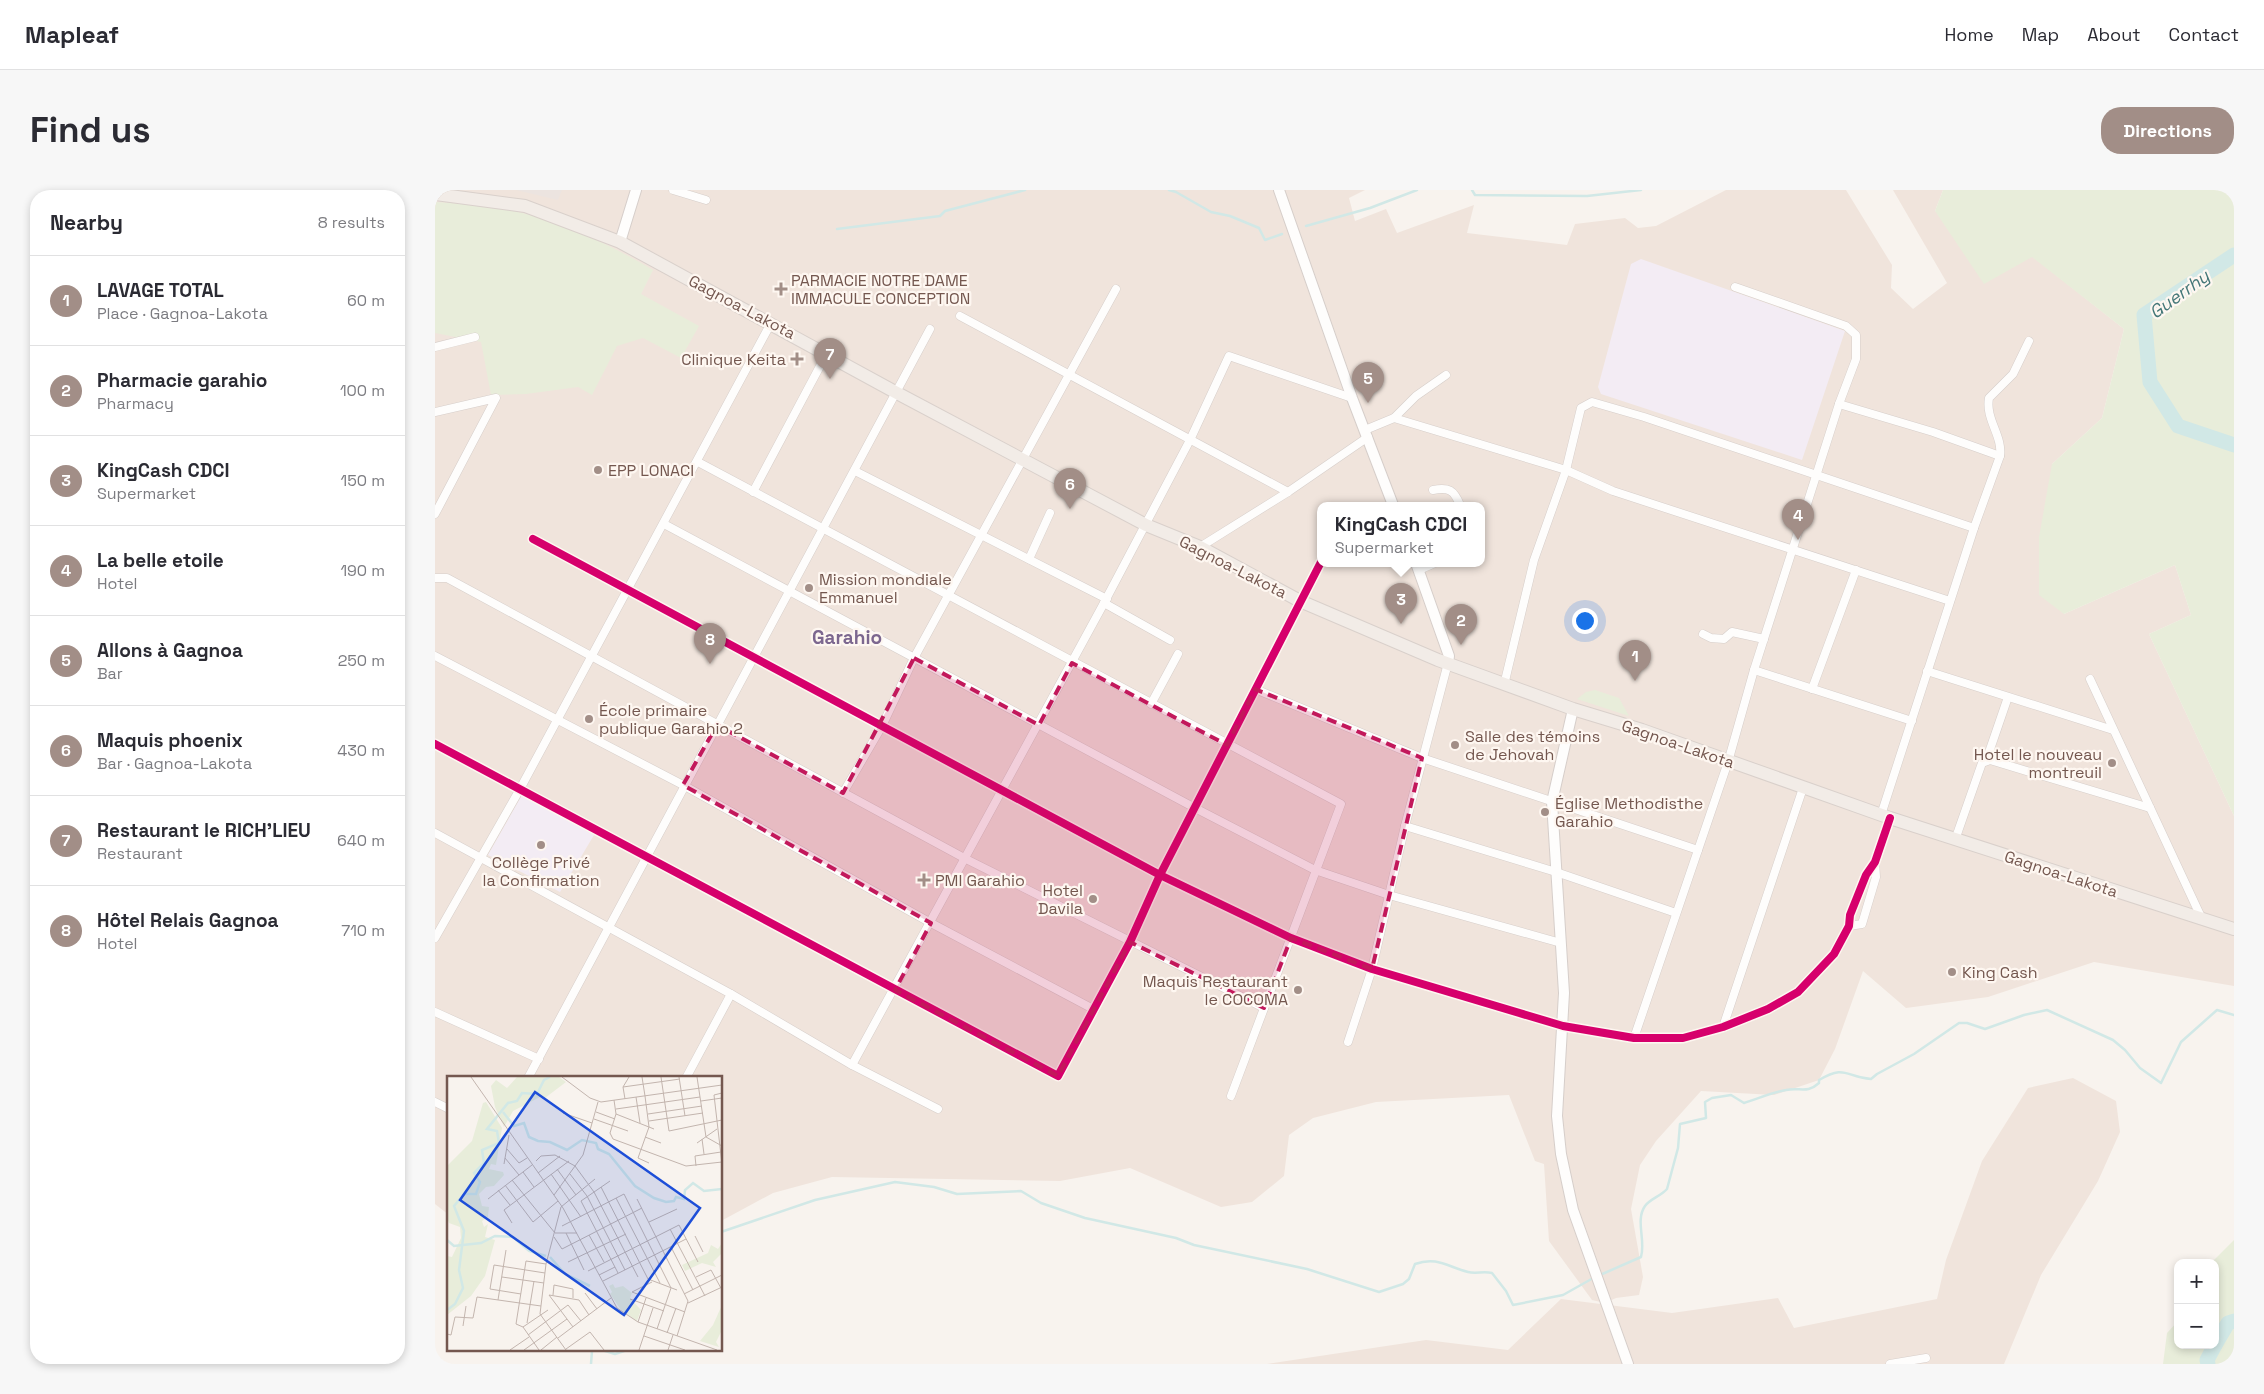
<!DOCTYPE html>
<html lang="en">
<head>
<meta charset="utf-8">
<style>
	body { margin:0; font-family:"Space Grotesk",sans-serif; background:#f7f7f7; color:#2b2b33 }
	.controls { position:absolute; right:15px; bottom:15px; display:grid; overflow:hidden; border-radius:10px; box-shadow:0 2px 8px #0003 }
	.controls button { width:45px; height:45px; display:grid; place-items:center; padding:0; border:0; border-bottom:1px solid #e1e1e2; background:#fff; color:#2b2b33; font:25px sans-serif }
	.you { position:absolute; left:1149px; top:430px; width:18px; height:18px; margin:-12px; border:4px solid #fff; border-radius:50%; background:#1a73e8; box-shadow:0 0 0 8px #1a73e833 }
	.badge { display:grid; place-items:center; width:32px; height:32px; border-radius:50%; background:#a28e87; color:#fff; font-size:16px; font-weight:700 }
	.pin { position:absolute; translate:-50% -41px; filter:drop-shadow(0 1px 2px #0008) }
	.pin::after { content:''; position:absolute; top:26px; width:18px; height:15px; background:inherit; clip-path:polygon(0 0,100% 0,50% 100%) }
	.popup { position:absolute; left:882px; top:312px; width:168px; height:65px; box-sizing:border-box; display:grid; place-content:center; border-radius:10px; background:#fff; filter:drop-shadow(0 1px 4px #0005); font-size:16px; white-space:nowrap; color:#7c7c81 }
	.popup b { font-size:19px; color:#2b2b33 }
	.popup::after { content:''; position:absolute; left:50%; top:100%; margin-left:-10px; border:10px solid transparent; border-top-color:#fff }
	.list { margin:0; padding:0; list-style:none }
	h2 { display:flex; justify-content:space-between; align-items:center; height:65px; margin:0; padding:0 20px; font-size:21px }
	h2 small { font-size:16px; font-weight:400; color:#7c7c81 }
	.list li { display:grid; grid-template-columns:32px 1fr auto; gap:15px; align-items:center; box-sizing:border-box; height:90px; padding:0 20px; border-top:1px solid #e1e1e2 }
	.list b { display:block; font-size:19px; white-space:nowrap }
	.list p { margin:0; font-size:16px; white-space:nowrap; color:#7c7c81 }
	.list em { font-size:16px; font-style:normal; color:#7c7c81 }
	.map { position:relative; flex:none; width:1799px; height:1174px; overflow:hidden; border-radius:20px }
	header { display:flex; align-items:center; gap:30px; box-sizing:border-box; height:70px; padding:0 25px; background:#fff; border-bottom:1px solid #e1e1e2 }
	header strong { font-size:24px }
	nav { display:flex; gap:28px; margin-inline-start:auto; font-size:18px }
	.intro { display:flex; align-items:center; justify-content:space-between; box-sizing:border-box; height:120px; padding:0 30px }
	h1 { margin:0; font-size:35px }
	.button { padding:12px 22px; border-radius:20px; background:#a28e87; color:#fff; font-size:18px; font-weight:700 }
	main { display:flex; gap:30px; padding:0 30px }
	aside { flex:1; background:#fff; border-radius:20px; box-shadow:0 2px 8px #0003 }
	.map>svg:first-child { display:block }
	.residential { fill:#f0e4dc; fill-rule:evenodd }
	.industrial { fill:#ece4e0 }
	.education { fill:#f3ecf4 }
	.green { fill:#e8edda }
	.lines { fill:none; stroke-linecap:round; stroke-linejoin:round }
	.stream { stroke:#d1e8e6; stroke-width:2.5 }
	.river { stroke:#d1e8e6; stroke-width:15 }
	.minor-casing { stroke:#d6ceca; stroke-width:9 }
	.tertiary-casing { stroke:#d6ceca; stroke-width:12 }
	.primary-casing { stroke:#d9d0cb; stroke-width:14 }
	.minor { stroke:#fefdfc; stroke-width:8 }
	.tertiary { stroke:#fefdfc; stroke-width:10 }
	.primary { stroke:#f2ece7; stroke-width:12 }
	.cycleway-casing { stroke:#fef7f1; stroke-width:11 }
	.cycleway { stroke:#d6006c; stroke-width:8 }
	.marked { fill:#c2185b; fill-opacity:0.2; stroke:#c2185b; stroke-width:4; stroke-dasharray:10 6; stroke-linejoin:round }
	.poi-dot { fill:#a28e87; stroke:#fef7f1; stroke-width:2 }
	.labels { text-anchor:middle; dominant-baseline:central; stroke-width:4.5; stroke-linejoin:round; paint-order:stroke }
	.poi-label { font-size:16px; fill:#74574f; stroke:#fef7f1; text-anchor:start }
	.street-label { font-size:16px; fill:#74574f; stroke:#fef7f1 }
	.water-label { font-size:18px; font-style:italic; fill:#447778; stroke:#fef7f1 }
	.quarter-label { font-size:19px; font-weight:bold; fill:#7c678f; stroke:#fef7f1 }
	.inset-river { fill:none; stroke:#d1e8e6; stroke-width:2.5 }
	.inset-road { fill:none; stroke:#c3b5ae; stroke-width:1 }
	.view { fill:#1d4ed8; fill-opacity:0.15; stroke:#1d4ed8; stroke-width:2.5 }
	.inset-edge { fill:none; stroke:#74574f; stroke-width:2.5 }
</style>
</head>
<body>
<header>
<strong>Mapleaf</strong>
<nav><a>Home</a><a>Map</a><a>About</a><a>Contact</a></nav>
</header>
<div class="intro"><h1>Find us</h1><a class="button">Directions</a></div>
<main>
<aside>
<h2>Nearby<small>8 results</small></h2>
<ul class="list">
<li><span class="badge">1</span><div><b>LAVAGE TOTAL</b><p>Place · Gagnoa-Lakota</p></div><em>60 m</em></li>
<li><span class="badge">2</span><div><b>Pharmacie garahio</b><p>Pharmacy</p></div><em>100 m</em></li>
<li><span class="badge">3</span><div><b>KingCash CDCI</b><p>Supermarket</p></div><em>150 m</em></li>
<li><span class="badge">4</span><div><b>La belle etoile</b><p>Hotel</p></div><em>190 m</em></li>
<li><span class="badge">5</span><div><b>Allons à Gagnoa</b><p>Bar</p></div><em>250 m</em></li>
<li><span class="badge">6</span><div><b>Maquis phoenix</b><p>Bar · Gagnoa-Lakota</p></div><em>430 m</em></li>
<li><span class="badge">7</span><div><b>Restaurant le RICH'LIEU</b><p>Restaurant</p></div><em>640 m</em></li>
<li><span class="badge">8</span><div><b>Hôtel Relais Gagnoa</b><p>Hotel</p></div><em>710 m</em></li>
</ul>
</aside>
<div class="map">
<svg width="1799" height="1174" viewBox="0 0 1799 1174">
	<rect width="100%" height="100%" fill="#f8f3ee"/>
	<!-- residential -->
	<g class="residential">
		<path d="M0,0h930l-16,8 6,23 31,-12 11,24 77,-28 -7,28 100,12 8,-21 50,-6 13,10 18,-2 70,-36h120l46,75 -1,23 22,21 34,-26 -54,-93h50l-8,21 97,45 92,73 -22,89 -50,46 12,150 111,-49 16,50 -42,19 85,182v170l-140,-24 -106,35 -82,11 -43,-37 -28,78 -16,31 -45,15 -73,-4 -45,50 -16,24 -9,44 12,68 -4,18 -23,3 -11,5 -13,-3 -43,-59 -5,-77 -9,-3 -26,-66 -133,7 -63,16 -24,17 -5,41 -32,26 -31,5 -91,-39 -70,13 -228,-4 -59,16 -52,28v-143h-272v137l-14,-11zM886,315h160v58h-160z"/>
		<polygon points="1638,888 1681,911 1685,942 1663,991 1606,1085 1569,1174 832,1174 991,1150 1073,1160 1126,1109 1237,1123 1343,1108 1359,1138 1502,1109 1511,1070 1547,971 1593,898"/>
	</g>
	<!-- industrial -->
	<polygon class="industrial" points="81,0 127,0 123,10"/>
	<!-- education -->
	<g class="education">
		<polygon points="1206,69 1410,141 1367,270 1166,204 1163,197 1196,74"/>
		<polygon points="87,605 159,645 125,702 53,665"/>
	</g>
	<!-- green -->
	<g class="green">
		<polygon points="1508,0 1799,0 1799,626 1714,444 1756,425 1740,375 1629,424 1604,405 1604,347 1617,274 1667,228 1689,139 1597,67 1549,94 1500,21"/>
		<path d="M0,12c32,2 68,5 99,14 41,12 82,32 119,54l-12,24 58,32 -18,32 -38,-20 -26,8 -25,49 -14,-8 -52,7 -35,1 -10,-53 -46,-9z"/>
		<polygon points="1160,500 1184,508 1194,526 1142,509 1151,502"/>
		<polygon points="1799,1050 1799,1174 1728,1174 1732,1143 1743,1131 1743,1155 1780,1155 1780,1073 1776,1073"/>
	</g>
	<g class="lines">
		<!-- stream -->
		<g class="stream">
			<polyline points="734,0 741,2 776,22 795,26 824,38 830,50 847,44"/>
			<polyline points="1037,0 1040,5 1152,6 1206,0"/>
			<polyline points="871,36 935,18 982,0"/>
			<polyline points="402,39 505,26 510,21 590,0"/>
			<path d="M286,1042l94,-32 80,-18 39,5 23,7 64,-3 20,12 44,15 91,20 18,7 113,24 72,23 24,-8 6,-5 6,-15c22,-8 33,3 53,8 8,2 15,-1 24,1l14,18 7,14 50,-10 32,-18"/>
			<path d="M1165,1085l41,-18c5,-16 -6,-37 4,-51 5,-7 16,-10 22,-17l11,-41 2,-24 26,-6 -1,-16 7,-4 19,-3 13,8c13,-4 29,-11 42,-13 14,-3 21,4 33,-7v-3c27,-16 26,-3 52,-1l6,-5 37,-20 45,-31h8l18,6 39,-14 23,-5 66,30 12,10 15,18 21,15 20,-41 36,-32 17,5"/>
			<polyline points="167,1160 180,1164 192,1160"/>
			<polyline points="156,1174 157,1161 162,1160"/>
		</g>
		<!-- river -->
		<g class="river">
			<polyline points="1799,65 1709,125 1715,192 1743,236 1799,255"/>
			<polyline points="1780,1155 1793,1133 1799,1131"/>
			<polyline points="1773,1174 1772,1170 1780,1155"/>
		</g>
		<defs>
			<g id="minor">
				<polyline points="238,0 271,10"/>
				<polyline points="525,126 853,302"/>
				<polyline points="0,157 40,147"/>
				<polyline points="1404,214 1498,242 1565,266"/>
				<polyline points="0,222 61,208 0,324"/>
				<polyline points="959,228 981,206 1011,185"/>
				<polyline points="930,240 959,228 1131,280 1178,301 1515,411"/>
				<polyline points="263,272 906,614 796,906"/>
				<polyline points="420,281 672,409"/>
				<path d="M998,300c16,-3 21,0 27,15"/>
				<polyline points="318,302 392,163"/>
				<polyline points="229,334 760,618 880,680 954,705 1126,753"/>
				<polyline points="98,349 725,685 856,748 937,779 1128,836 1199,848 1248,848 1288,837 1333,819 1363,802 1399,764 1414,736 1415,725 1431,685 1440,672 1455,628"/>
				<polyline points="765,357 853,302 933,247"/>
				<polyline points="594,369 615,323"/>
				<polyline points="984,380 1000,373"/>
				<polyline points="0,388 12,388 531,669 829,818"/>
				<polyline points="669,413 735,450"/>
				<polyline points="1268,444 1276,448 1289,449 1297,442 1329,449"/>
				<polyline points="0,466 248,595 496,733 660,820"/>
				<polyline points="1319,480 1477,531"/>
				<polyline points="1492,481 1678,540"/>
				<polyline points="1655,489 1767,729"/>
				<polyline points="1069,495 1099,370 1131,280 1146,218 1157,212 1209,227 1539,338"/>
				<polyline points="820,499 987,568 1263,660"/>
				<polyline points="1377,499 1421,380"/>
				<polyline points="716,514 743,464"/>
				<polyline points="0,554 623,886 695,752 725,685 886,372"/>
				<polyline points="1551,571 1573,507"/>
				<polyline points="408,603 447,536 479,468 681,99"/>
				<path d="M1446,625l93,-287 26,-72c3,-20 -15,-37 -11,-58l24,-24 16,-33"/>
				<polyline points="970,636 1121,682 1241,723"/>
				<polyline points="0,643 296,804 417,875 503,919"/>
				<polyline points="1520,650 1547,573 1555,570 1715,618"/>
				<polyline points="1414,736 1427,734 1441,687 1440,672"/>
				<polyline points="0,748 85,599 336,133"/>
				<polyline points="0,822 104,869"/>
				<polyline points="1288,837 1368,598"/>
				<polyline points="1199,848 1293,572 1319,480 1404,214 1421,169 1421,145 1411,136 1300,97"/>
				<polyline points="913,852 937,779 970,636 1013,473"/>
				<polyline points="417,875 669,413 755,250 794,166 917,208"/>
				<polyline points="93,888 495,139"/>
				<polyline points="251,888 296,804"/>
				<polyline points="0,912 14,919"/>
				<polyline points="1455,1174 1491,1168"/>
			</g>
			<g id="tertiary">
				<polyline points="844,0 917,208 958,315"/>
				<polyline points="185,52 201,0"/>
				<polyline points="981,373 1014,466 1013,473"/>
				<polyline points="1138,519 1117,612 1129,803 1122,926 1126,964 1138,1020 1193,1174"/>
			</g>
			<polyline id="primary" points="0,4 90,16 185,52 462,203 711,335 765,357 865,411 1003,470 1138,519 1207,540 1455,628 1799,739"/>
		</defs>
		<!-- minor casing -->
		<use href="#minor" class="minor-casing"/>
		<!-- tertiary casing -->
		<use href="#tertiary" class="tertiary-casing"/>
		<!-- primary casing -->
		<use href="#primary" class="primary-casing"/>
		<!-- minor -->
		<use href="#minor" class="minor"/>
		<!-- tertiary -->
		<use href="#tertiary" class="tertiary"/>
		<!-- primary -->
		<use href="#primary" class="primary"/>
		<defs>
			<g id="cycleway">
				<polyline points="98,349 725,685 856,748 937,779 1128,836 1199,848 1248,848 1288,837 1333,819 1363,802 1399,764 1414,736 1415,725 1431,685 1440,672 1455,628"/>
				<polyline points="0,554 623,886 695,752 725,685 886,372"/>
			</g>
		</defs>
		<!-- cycleway casing -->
		<use href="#cycleway" class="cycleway-casing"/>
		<!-- cycleway -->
		<use href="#cycleway" class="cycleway"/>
	</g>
	<!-- marked area -->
	<path class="marked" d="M479,468l125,67 33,-62 155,82 28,-56 167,69 -50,211 -81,-31 -27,70 -134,-66 -72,134 -163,-86 36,-67 -248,-138 34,-60 126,68z"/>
	<!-- markers -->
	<g class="poi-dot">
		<path d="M343.5 91.5h5v5h5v5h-5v5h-5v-5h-5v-5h5z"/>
		<path d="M359.5 161.5h5v5h5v5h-5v5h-5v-5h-5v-5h5z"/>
		<circle cx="163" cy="280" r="5"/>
		<circle cx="374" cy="398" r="5"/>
		<circle cx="154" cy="529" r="5"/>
		<circle cx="1020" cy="555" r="5"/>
		<circle cx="1677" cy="573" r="5"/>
		<circle cx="1110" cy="622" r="5"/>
		<circle cx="106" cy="655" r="5"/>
		<path d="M486.5 682.5h5v5h5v5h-5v5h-5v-5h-5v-5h5z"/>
		<circle cx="658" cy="709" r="5"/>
		<circle cx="1517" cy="782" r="5"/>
		<circle cx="863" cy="800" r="5"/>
	</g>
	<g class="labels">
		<!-- poi labels -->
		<g class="poi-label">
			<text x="356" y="90">PARMACIE NOTRE DAME<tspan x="356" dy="18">IMMACULE CONCEPTION</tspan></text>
			<text x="351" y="169" text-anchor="end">Clinique Keita</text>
			<text x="173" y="280">EPP LONACI</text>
			<text x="384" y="389">Mission mondiale<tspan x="384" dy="18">Emmanuel</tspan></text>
			<text x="164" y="520">École primaire<tspan x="164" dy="18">publique Garahio 2</tspan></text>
			<text x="1030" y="546">Salle des témoins<tspan x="1030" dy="18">de Jehovah</tspan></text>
			<text x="1667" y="564" text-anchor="end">Hotel le nouveau<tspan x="1667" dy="18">montreuil</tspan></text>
			<text x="1120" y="613">Église Methodisthe<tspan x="1120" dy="18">Garahio</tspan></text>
			<text x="106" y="672" text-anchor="middle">Collège Privé<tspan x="106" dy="18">la Confirmation</tspan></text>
			<text x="500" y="690">PMI Garahio</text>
			<text x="648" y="700" text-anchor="end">Hotel<tspan x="648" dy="18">Davila</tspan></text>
			<text x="1527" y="782">King Cash</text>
			<text x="853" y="791" text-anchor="end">Maquis Restaurant<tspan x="853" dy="18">le COCOMA</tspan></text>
		</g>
		<!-- street labels -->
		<g class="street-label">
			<text transform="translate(307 117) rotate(28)">Gagnoa-Lakota</text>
			<text transform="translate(798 377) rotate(27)">Gagnoa-Lakota</text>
			<text transform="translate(1243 554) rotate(19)">Gagnoa-Lakota</text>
			<text transform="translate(1626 684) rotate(18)">Gagnoa-Lakota</text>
		</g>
		<!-- water labels -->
		<g class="water-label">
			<text transform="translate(1744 104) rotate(-36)">Guerrhy</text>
		</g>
		<!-- quarter labels -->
		<g class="quarter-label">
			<text x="412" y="447">Garahio</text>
		</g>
	</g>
	<!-- overview -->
	<g transform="translate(12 886)">
		<rect width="275" height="275" fill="#f8f3ee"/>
		<path d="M70,1h42l7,5 -21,16 -3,-2 -29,15 -9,16 -9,-20 -4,-21 5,-6 11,8zM39,26l16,26 -6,37 -5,-1 -2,5 14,3 1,3 -10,11 -8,1 -7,7 3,12 7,1 -1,10 -6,4 2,6 4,-3 -3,13 10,3 -10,36 -14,20 -24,19v-59l5,1 9,-19 -1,-11 -11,-4 -2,-5v-52l25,-25 11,-38zM275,167v10l-9,9 3,5 -14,-4 -17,8 -3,-6 26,-12 3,-8 7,4zM166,208l2,4 8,-2 9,7 -2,5 11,12 -4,11 -16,-11 -11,-16 2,-2 -3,-6zM275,229v25l-6,12 3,5 -19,-6 13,-16z" fill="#e8edda"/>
		<path class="inset-river" d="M56,36l11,14 10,-3 5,14 9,4 12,1 17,8 15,-10 14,3 2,6 11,5 26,32 19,12 12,4 8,-1 2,-4 8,2 1,-9 8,-7 11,8 18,-2M0,164l7,6 27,-3 14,-7 18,1 16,14 17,5M103,181l15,17 25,12M0,234l8,-6 8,-16 -4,-18 5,-39 -10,-25 10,-12h12l4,-12 -6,-9 10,-10 -2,-13 17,-7 -2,-12 -10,-2 21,-26 9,-2 5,-8 15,1 7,-14 6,-3"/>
		<path class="inset-road" d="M24,1l92,131 54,100 21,14 79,28M115,1l28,21 11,4 121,-17M195,1l3,19M214,1l8,54 53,-11M232,1l6,39M250,1l9,60 16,9M176,11l57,-8M275,17l-8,2 8,69M198,20l4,31 -11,31 11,5M189,21l4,26M178,23l-2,-12 6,-10M167,24l2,14 -6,19 3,6 73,27 36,-4M254,25l21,-3M169,33l84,-12M149,36l19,7M116,37l29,10M169,38l38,15M201,38l54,-8M147,43l34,12M202,45l54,-8M198,61l16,6M255,63l2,15M250,67l20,-14M60,73l12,14 8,-5M58,82l14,17M89,85l5,-5 14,-1 20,11 19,26 44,85M57,88l5,-29M249,90l-1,-10 26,-4M110,93l19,26M76,96l11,15M91,97l22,-17M104,98l30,43M123,98l17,22 38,74M65,104l43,53M163,105l-29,20 37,72M58,109l28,37 25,-21M154,111l47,92 29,11M51,114l12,15M107,119l29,-40 15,-53M169,122l44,85M41,123l44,-34M190,123l51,102 -11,35M202,146l28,-13M65,147l-8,-13 65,-49M115,150l62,-32 47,94 -14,41M223,153l35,67M108,157h22M119,157l18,37M142,159l15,27M248,160l8,16M107,161l8,12 80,-41M224,171l22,43M121,186l58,-28M141,195l91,-46 19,37M152,199l16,-8M55,201l42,6M249,201l15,-7 11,20M156,205l83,-42M205,206l-20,10 53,20M138,217l12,16M74,218l-31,-5 4,-24 51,8M237,218l38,-19M106,219l1,-10 19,4v9M183,223l34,12M51,224l8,-50M241,227l32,-15M191,246l8,-24M80,247l7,-42M16,250l3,-20M76,251l25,-17M126,251l-24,-32 30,5 10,15M220,257l9,-25M0,258l4,1 4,-18 18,1 4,-21 64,9M81,259l40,-30 13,16M197,260l41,14M111,262l53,-40M119,273l24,-17 14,18M63,274l19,-13M77,274l43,-31M92,274l-16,-23 -7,-3 10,-63 20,3M94,274l16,-13M119,274l-26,-36 6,-50 15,-57 34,-28M192,274l14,-42M221,274l5,-15"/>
		<path class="view" d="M88,16l165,116 -76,107 -164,-115z"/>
		<rect width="275" height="275" class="inset-edge"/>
	</g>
</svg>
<div class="controls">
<button>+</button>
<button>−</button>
</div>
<div class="you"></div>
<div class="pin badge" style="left:1200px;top:491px">1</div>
<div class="pin badge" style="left:1026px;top:455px">2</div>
<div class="pin badge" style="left:966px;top:434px">3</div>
<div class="popup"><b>KingCash CDCI</b>Supermarket</div>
<div class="pin badge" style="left:1363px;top:350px">4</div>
<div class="pin badge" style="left:933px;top:213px">5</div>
<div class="pin badge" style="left:635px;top:319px">6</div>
<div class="pin badge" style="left:395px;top:189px">7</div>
<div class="pin badge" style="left:275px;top:474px">8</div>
</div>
</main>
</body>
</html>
